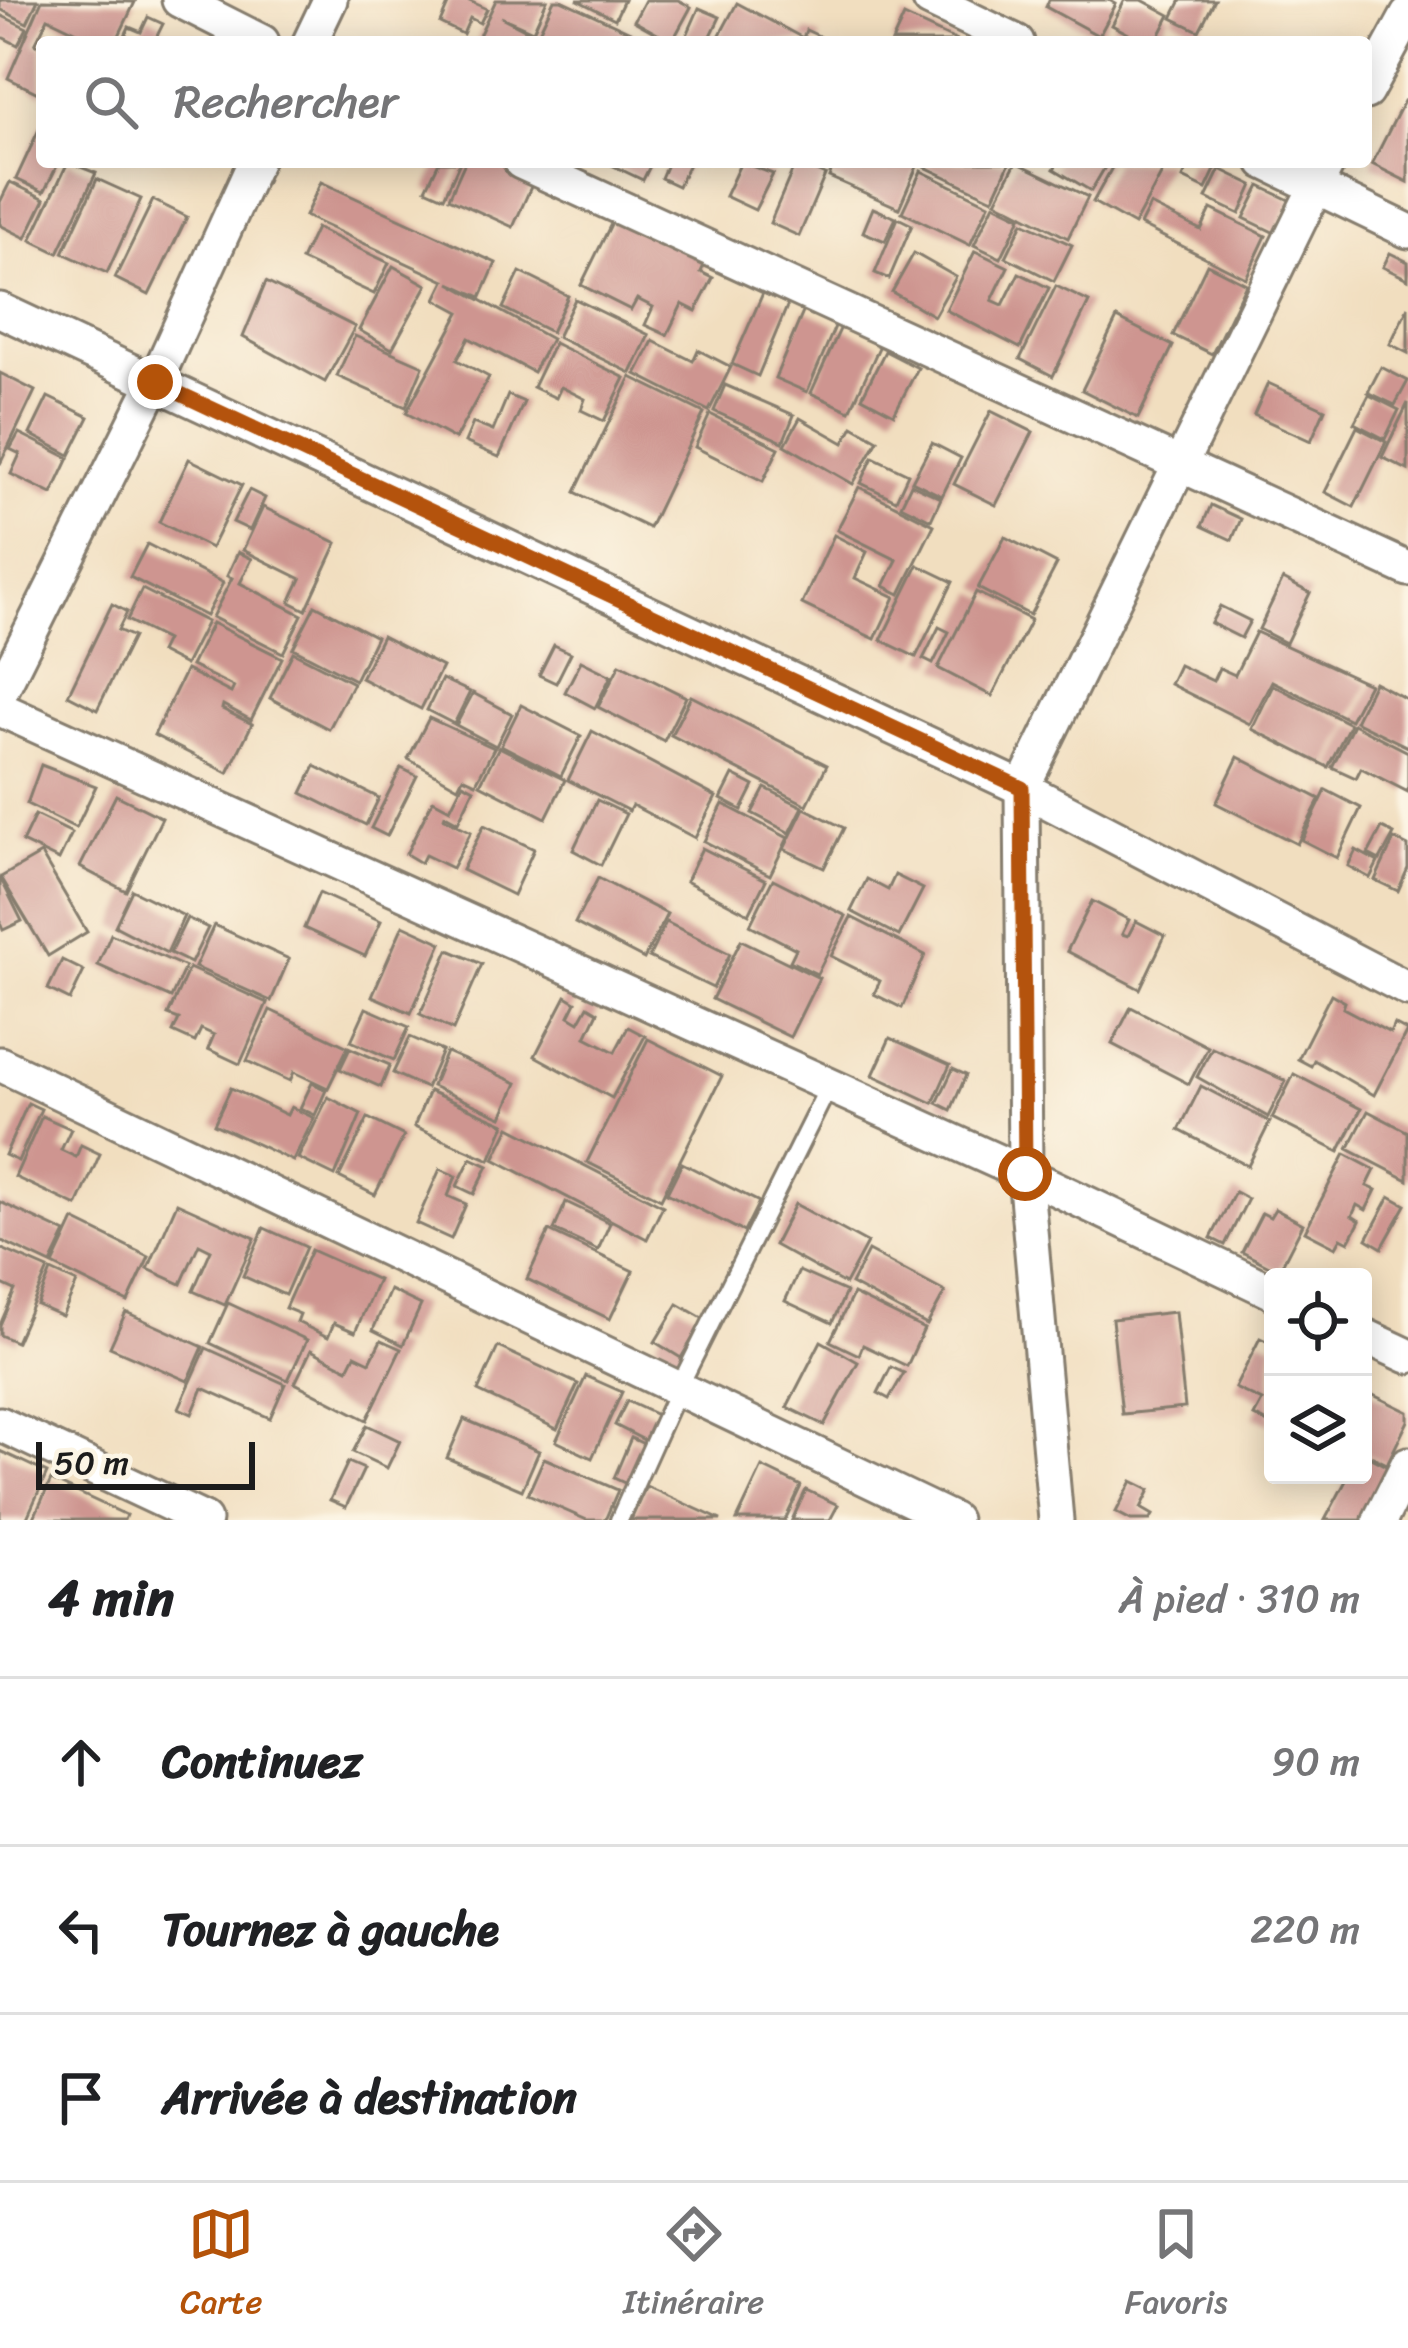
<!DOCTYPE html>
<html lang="fr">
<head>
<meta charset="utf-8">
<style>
	body { margin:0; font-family:Sriracha,sans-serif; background:#f6f6f6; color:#202124 }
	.controls { position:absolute; right:36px; bottom:36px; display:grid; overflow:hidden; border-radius:12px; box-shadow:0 6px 30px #0003 }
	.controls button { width:108px; height:108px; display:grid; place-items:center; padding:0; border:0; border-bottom:3px solid #e0e0e0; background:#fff; color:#202124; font:60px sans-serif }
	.scale { position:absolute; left:36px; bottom:30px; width:219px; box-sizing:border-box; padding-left:12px; border:6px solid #1c1c1c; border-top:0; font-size:33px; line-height:42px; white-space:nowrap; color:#1c1c1c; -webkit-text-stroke:9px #fcf5e5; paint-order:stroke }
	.stop { position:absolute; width:36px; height:36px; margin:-27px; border:9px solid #b45309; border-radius:50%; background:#fff }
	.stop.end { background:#b45309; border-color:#fff; box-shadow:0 3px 12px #0008 }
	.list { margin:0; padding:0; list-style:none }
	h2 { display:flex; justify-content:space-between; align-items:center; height:156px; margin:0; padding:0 48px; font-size:51px }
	h2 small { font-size:39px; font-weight:400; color:#757577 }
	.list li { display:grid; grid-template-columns:78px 1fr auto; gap:36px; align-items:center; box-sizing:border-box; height:168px; padding:0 48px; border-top:3px solid #e0e0e0 }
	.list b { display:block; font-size:45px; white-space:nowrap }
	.list em { font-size:39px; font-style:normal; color:#757577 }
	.icon { flex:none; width:66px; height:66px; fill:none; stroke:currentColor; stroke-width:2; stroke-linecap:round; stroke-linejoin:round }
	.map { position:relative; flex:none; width:1408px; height:1520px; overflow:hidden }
	.search { position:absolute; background:#fff; box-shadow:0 6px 30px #0003; left:36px; right:36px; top:36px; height:132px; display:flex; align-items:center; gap:30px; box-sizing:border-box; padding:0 42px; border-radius:12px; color:#757577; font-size:45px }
	.sheet { height:660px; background:#fff }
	nav { display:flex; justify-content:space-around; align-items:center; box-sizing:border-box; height:168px; border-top:3px solid #e0e0e0; background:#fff; font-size:33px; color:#757577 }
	nav a { display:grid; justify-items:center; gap:6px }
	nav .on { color:#b45309 }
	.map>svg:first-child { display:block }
	.building { fill:#ce9590 }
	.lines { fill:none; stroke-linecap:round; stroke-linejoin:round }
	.lane-casing { stroke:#867d6e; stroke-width:22 }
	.street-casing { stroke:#867d6e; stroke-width:39 }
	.lane { stroke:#fff; stroke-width:16 }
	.street { stroke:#fff; stroke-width:33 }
	.route { stroke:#b45309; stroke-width:15 }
</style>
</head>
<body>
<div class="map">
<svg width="1408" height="1520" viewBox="0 0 1408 1520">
	<rect width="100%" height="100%" fill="#fcf5e5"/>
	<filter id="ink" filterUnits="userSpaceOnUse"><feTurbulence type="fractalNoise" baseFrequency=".00833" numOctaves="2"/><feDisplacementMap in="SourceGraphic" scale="24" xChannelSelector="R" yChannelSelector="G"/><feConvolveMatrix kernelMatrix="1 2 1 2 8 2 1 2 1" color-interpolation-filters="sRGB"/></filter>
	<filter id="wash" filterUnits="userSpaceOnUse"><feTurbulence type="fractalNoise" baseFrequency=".004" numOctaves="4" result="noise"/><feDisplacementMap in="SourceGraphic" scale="48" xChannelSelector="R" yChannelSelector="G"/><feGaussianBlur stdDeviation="2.7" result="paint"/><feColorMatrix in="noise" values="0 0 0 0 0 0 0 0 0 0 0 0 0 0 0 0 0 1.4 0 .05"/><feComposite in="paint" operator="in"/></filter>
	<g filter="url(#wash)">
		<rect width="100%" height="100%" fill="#f1debf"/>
		<g id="blocks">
			<!-- building -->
			<g class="building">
				<polygon points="0,0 38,0 27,23 0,9"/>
				<polygon points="42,0 135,2 116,42 98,42 48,18 35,44 42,47 42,95 8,78"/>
				<polygon points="450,0 467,0 487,9 480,23 470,18 463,34 440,23"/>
				<polygon points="496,0 547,0 533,31 501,17 532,33 528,42 476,42"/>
				<polygon points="554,0 561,0 652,42 550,42 537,36"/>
				<polygon points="577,0 624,0 615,19"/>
				<polygon points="645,0 678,0 691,7 672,42 634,21"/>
				<polygon points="1049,0 1109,0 1116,4 1099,36 1046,7"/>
				<polygon points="1125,0 1142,0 1170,15 1156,42 1144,42 1112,25"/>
				<polygon points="1181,0 1215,0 1199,31 1172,18"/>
				<polygon points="737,3 803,38 806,30 821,37 819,42 716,42"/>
				<polygon points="699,8 720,17 708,42 684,42"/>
				<polygon points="0,15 27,28 18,45 0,36"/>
				<polygon points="904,16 960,42 892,42"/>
				<polygon points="148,17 163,24 154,42 122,42 129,27 141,32"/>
				<polygon points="1404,101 1408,103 1408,182 1372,164"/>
				<polygon points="42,123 42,162 59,162 44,192 16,179"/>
				<polygon points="68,162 96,173 58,253 31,240"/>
				<polygon points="439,162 460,162 444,197 426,189"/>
				<polygon points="465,162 495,162 534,180 513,227 449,198"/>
				<polygon points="605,162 652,162 643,180"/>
				<polygon points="668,162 690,162 678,186 661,178"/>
				<polygon points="741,162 773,174 755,210 725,196"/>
				<polygon points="796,162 825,175 799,236 770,223"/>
				<polygon points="835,162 913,162 918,164 899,208 829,177"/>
				<polygon points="925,162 1010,162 993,199 923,166"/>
				<polygon points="1016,162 1088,197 1068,238 996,201"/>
				<polygon points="1058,162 1108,162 1091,191 1054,169"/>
				<polygon points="1115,162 1168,162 1134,225 1093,202"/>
				<polygon points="1190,162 1205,162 1216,168 1206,189 1183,178"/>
				<polygon points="1220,169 1253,185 1240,214 1206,198"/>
				<polygon points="921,171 989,204 970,245 902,212"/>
				<polygon points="97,179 141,199 107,273 63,253"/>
				<polygon points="10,182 45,199 26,238 0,225 0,202"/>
				<polygon points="321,182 496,263 481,297 450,283 551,339 533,372 469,338 457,360 489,377 455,439 406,413 460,312 436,299 445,281 305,216"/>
				<polygon points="1260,186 1291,201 1275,233 1244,218"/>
				<polygon points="153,200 187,217 149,295 115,278"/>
				<polygon points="994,204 1021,217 1001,258 974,245"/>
				<polygon points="1150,205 1201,230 1211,209 1266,236 1246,278 1140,225"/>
				<polygon points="873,208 896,218 885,241 863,232"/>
				<polygon points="614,218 709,254 701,272 713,278 696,311 682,304 667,335 645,325 653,307 637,299 631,310 581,285"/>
				<polygon points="898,218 912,225 889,279 875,273"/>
				<polygon points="1023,222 1072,245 1054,281 1006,257"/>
				<polygon points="316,228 389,263 374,294 301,260"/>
				<polygon points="975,251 1008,267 992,300 1003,305 1019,273 1049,288 1020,348 946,310"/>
				<polygon points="914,253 956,277 934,316 892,292"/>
				<polygon points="1390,253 1408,262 1408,279 1383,267"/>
				<polygon points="1207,264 1246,284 1212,354 1173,335"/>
				<polygon points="393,266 427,285 392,349 359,330"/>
				<polygon points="520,272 568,296 551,332 503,308"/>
				<polygon points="266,282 355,327 325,382 243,337"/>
				<polygon points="1056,286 1089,302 1053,376 1020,359"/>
				<polygon points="763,293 788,304 758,376 732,364"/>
				<polygon points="575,299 649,335 631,373 557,337"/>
				<polygon points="1408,307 1408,353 1390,344"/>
				<polygon points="804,310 836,324 807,392 775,378"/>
				<polygon points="1117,318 1173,346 1138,418 1082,390"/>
				<polygon points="841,327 880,345 850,411 811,393"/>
				<polygon points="355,336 423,366 406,407 337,376"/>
				<polygon points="653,341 693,361 698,350 731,367 709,411 636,374"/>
				<polygon points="554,343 625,378 604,421 581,410 585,399 561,387 556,398 533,387"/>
				<polygon points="885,351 918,368 894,414 862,397"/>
				<polygon points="1381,367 1408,381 1395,405 1368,392"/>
				<polygon points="0,373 35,391 0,464"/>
				<polygon points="631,377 704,413 649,528 575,492"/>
				<polygon points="1268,383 1325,409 1311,441 1254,415"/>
				<polygon points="725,385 794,415 783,442 714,411"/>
				<polygon points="508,395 524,402 499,457 465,442 473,423 493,431"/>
				<polygon points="1369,395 1399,410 1385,439 1354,423"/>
				<polygon points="48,397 89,417 70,455 30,434"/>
				<polygon points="1408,403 1408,470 1382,457"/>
				<polygon points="991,411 1033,432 996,505 954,484"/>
				<polygon points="710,414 779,448 763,481 695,447"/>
				<polygon points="800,418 844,443 853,426 878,440 853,484 785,445"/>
				<polygon points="1357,427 1386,442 1354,507 1325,492"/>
				<polygon points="19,433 69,458 52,494 11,474 20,454 10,449"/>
				<polygon points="932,443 961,458 942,496 912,481"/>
				<polygon points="873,457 908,474 896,500 861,483"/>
				<polygon points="189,459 242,485 211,548 159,522"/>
				<polygon points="911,484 941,498 931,520 901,505"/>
				<polygon points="859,487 934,525 900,594 884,586 897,560 837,530"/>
				<polygon points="249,490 265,498 250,530 233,522"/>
				<polygon points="1211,505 1241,519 1232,540 1202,526"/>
				<polygon points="263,507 337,543 306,610 290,602 301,579 243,550"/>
				<polygon points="834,535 867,552 855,578 895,597 875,639 802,604"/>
				<polygon points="1005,537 1057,564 1030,615 978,588"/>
				<polygon points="147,544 223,583 206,616 130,577"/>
				<polygon points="238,552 252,559 240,583 302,615 283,653 212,617 232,578 227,576"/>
				<polygon points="918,565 953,582 916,657 881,640"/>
				<polygon points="1283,579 1310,593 1286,643 1259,629"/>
				<polygon points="142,589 207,622 185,665 160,652 166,640 127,620"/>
				<polygon points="976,592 1031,620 992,696 938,668"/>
				<polygon points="112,604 127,612 118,630 133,637 97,710 68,695"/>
				<polygon points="315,605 376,637 355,680 293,648"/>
				<polygon points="1220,606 1250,621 1241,638 1211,623"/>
				<polygon points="212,623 282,658 251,720 223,705 222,709 252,724 228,773 154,735 186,670 231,693 234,687 191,666"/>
				<polygon points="939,627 949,632 933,664 923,659"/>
				<polygon points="1256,632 1369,684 1350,720 1272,681 1250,724 1170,684 1179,665 1213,681 1219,668 1235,675"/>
				<polygon points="382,636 442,667 421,709 361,678"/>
				<polygon points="554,645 571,653 556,683 539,675"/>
				<polygon points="293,652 353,683 329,729 270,698"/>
				<polygon points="581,661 611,676 595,708 565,692"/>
				<polygon points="620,664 686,697 664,741 598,707"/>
				<polygon points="442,679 470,692 454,724 427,710"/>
				<polygon points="1374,682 1408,700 1408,747 1355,721"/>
				<polygon points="1273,685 1350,724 1328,767 1252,729"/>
				<polygon points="473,693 512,714 496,746 456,725"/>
				<polygon points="691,696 827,765 807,805 671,735"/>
				<polygon points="521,705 581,736 561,776 501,745"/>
				<polygon points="429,718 494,748 476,783 463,777 458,787 408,759"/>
				<polygon points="1353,724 1408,752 1408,792 1361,768 1356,778 1332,767"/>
				<polygon points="592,731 716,797 695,838 632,805 629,811 568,780"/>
				<polygon points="499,747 565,780 546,818 480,784"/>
				<polygon points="1238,757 1320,799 1297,844 1216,803"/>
				<polygon points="41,765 96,786 76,828 27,804"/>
				<polygon points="315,766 379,798 366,825 302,793"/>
				<polygon points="401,768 417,776 387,836 371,828"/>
				<polygon points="733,775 754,786 742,810 721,799"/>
				<polygon points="463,783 474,789 458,822 445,815 444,818 471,832 452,868 425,855 421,863 406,854 433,800 450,809"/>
				<polygon points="765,788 803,807 790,833 752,813"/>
				<polygon points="1326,790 1361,808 1337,858 1302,840"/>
				<polygon points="116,795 162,818 126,891 80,867"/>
				<polygon points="597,800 626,814 601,865 573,850"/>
				<polygon points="723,804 788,838 770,875 704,841"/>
				<polygon points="804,808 844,828 824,868 784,849"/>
				<polygon points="35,815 72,833 59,860 22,842"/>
				<polygon points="484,825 534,849 513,895 462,870"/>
				<polygon points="1382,828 1394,834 1380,860 1368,854"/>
				<polygon points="1394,839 1408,846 1408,868 1398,891 1375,880"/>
				<polygon points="702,848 766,880 749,914 686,881"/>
				<polygon points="1356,850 1378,862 1370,878 1348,866"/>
				<polygon points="41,854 87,932 48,956 1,877"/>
				<polygon points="895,875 923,889 899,936 851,911 867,879 888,890"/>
				<polygon points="0,877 22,921 3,930 0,923"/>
				<polygon points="598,878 667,914 644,959 575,923"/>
				<polygon points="773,879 846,916 817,974 790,961 796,949 750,925"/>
				<polygon points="132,890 184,916 167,953 115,926"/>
				<polygon points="319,893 381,921 365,956 304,928"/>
				<polygon points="1092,901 1129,920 1122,934 1128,936 1136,921 1165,936 1140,989 1067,951"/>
				<polygon points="851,917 925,955 902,1008 874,994 880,981 831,956"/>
				<polygon points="187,918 208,928 191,963 170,953"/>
				<polygon points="666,922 730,954 713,988 649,957"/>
				<polygon points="214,925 289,959 271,1001 195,967"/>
				<polygon points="403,925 442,943 411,1013 372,996"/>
				<polygon points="111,934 185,967 171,998 98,965"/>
				<polygon points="741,940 819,978 790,1037 712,999"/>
				<polygon points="449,950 482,964 453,1030 420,1014"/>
				<polygon points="62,960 84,971 70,1000 48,989"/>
				<polygon points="189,968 267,1003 240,1064 208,1049 214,1035 201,1029 195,1042 173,1032 179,1019 168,1015"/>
				<polygon points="1331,994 1345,1002 1343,1008 1390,1033 1394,1024 1407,1031 1374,1095 1314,1060 1311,1066 1298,1059"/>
				<polygon points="566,996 576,1002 569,1016 579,1022 588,1006 598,1012 586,1037 615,1052 628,1027 645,1036 612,1098 535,1056"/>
				<polygon points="1131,1007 1208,1047 1189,1084 1112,1044"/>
				<polygon points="366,1008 409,1027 394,1060 351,1041"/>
				<polygon points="270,1010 348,1047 328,1088 294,1072 290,1081 247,1061"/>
				<polygon points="410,1037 442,1051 426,1088 393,1073"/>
				<polygon points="890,1038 950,1065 933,1103 873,1075"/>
				<polygon points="648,1039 722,1076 661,1199 587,1162"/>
				<polygon points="350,1048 390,1065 381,1087 340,1069"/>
				<polygon points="1212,1048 1286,1081 1268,1117 1197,1077"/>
				<polygon points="446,1052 517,1083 502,1117 432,1086"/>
				<polygon points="953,1069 966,1075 951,1110 937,1103"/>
				<polygon points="1294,1074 1361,1109 1339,1152 1272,1118"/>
				<polygon points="312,1083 326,1090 315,1115 300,1108"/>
				<polygon points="1201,1086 1270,1122 1248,1166 1179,1130"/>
				<polygon points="231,1088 287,1115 291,1107 314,1118 293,1161 214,1124"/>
				<polygon points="429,1091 505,1124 490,1160 414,1127"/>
				<polygon points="328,1097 361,1114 335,1176 298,1158"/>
				<polygon points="28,1103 41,1109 18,1161 5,1155"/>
				<polygon points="1368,1111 1408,1132 1408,1180 1348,1149"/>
				<polygon points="42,1116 71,1129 61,1150 76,1157 81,1145 100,1154 77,1206 15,1177"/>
				<polygon points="368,1118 404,1136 375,1195 339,1177"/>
				<polygon points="510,1127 663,1206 647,1239 494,1159"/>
				<polygon points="1345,1154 1375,1170 1367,1186 1376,1190 1366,1210 1357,1205 1352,1216 1360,1221 1349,1242 1341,1238 1336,1247 1305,1231"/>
				<polygon points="471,1158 488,1166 474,1194 457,1186"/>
				<polygon points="682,1163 759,1202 744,1232 667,1193"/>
				<polygon points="440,1169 456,1176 448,1196 466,1204 451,1239 416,1223"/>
				<polygon points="1235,1192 1248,1199 1225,1245 1211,1238"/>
				<polygon points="1390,1196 1406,1205 1382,1248 1367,1239"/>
				<polygon points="0,1202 66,1233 51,1264 0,1240"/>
				<polygon points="566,1202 610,1223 598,1250 554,1230"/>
				<polygon points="177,1203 255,1238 225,1305 193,1291 211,1250 199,1244 181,1284 148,1269"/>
				<polygon points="795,1204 867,1243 845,1284 774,1245"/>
				<polygon points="1275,1209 1303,1224 1279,1271 1242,1252 1262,1213 1270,1217"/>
				<polygon points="74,1220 149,1257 128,1302 53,1265"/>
				<polygon points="264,1228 306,1247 285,1295 243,1276"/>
				<polygon points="549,1231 633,1271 610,1319 527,1279"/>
				<polygon points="0,1248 48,1269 16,1342 0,1335 0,1325 15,1290 0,1283"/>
				<polygon points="311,1250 378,1280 355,1332 334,1323 328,1337 297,1322 300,1314 285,1308"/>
				<polygon points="868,1251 945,1292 927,1325 851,1284"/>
				<polygon points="51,1271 77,1283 62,1316 37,1305"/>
				<polygon points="799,1271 846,1292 832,1323 785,1301"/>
				<polygon points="390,1290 421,1305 403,1345 373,1330"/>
				<polygon points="853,1294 924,1329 907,1366 863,1345 859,1355 830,1341"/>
				<polygon points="228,1303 307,1340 288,1380 210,1343"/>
				<polygon points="678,1304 704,1319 681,1358 655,1342"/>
				<polygon points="126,1312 203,1347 188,1381 110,1347"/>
				<polygon points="1175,1312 1185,1408 1122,1414 1112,1319"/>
				<polygon points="1260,1338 1273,1344 1270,1424 1254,1416 1262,1401 1235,1388"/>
				<polygon points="381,1340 401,1349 367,1420 295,1383 311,1350 348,1369 355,1355 370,1362"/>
				<polygon points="821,1341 858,1362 824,1425 787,1407"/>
				<polygon points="498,1347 578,1384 557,1429 478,1391"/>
				<polygon points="206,1348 285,1384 270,1418 203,1388 192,1414 179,1408"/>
				<polygon points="891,1367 904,1373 889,1399 878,1393"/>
				<polygon points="586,1376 622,1392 592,1458 556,1441"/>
				<polygon points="1363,1390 1408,1412 1408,1421 1387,1464 1363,1452"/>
				<polygon points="627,1401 661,1417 648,1442 615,1425"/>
				<polygon points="464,1419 539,1451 522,1490 447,1458"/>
				<polygon points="367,1425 400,1441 387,1468 353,1452"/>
				<polygon points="631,1438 646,1445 629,1485 614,1478"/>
				<polygon points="0,1451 47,1473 26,1520 0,1520"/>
				<polygon points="1363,1454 1399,1473 1374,1520 1325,1520 1349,1475 1363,1475"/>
				<polygon points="544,1458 618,1490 605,1520 587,1520 528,1494"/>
				<polygon points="348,1462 364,1469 346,1507 330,1500"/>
				<polygon points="762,1467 801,1486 785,1520 737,1520"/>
				<polygon points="51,1480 126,1515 124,1520 33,1520"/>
				<polygon points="1132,1481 1150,1490 1141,1508 1153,1515 1150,1520 1131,1520 1116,1512"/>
				<polygon points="646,1486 721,1520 631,1520"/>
				<polygon points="806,1490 838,1505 830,1520 792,1520"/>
			</g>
		</g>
	</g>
	<g filter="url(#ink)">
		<use href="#blocks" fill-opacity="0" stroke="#867d6e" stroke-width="3"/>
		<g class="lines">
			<defs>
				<polyline id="lane" points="619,1520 678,1389 829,1086"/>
				<g id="street">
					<polyline points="179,0 262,42"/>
					<polyline points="930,0 1017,42"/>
					<polyline points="310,42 330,0"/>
					<polyline points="1366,92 1408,15"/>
					<polyline points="521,162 1408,569"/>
					<polyline points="1265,162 1408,231"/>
					<polyline points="0,310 1022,788 1408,989"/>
					<polyline points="0,693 155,382 255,162"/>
					<polyline points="0,709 1025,1174 1273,1292"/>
					<polyline points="0,1064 953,1520"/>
					<polyline points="1363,1335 1408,1356"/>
					<polyline points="0,1424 204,1520"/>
					<polyline points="1056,1520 1025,1174 1022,788 1328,162"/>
					<polyline points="1380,1520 1408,1464"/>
				</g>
			</defs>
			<!-- lane casing -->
			<use href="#lane" class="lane-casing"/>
			<!-- street casing -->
			<use href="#street" class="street-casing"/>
			<!-- lane -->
			<use href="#lane" class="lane"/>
			<!-- street -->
			<use href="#street" class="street"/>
		</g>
	</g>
	<g class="lines" filter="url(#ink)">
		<!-- route -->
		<polyline class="route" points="155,382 1022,788 1025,1174"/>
	</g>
</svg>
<div class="controls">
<button><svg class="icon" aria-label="locate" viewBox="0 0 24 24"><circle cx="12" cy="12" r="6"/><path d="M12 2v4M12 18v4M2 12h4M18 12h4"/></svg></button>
<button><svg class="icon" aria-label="layers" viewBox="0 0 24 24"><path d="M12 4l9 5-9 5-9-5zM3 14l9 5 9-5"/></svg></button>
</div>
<div class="scale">50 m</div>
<div class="stop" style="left:1025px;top:1174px"></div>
<div class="stop end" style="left:155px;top:382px"></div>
<div class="search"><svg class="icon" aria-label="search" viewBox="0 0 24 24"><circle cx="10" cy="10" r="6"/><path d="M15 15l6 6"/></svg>Rechercher</div>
</div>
<section class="sheet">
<h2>4 min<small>À pied · 310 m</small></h2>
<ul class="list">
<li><svg class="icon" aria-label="ahead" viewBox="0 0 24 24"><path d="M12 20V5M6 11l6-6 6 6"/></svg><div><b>Continuez</b></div><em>90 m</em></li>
<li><svg class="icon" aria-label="left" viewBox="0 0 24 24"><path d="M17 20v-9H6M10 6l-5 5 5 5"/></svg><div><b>Tournez à gauche</b></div><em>220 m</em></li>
<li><svg class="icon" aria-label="arrive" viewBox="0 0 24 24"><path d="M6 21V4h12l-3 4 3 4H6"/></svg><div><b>Arrivée à destination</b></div></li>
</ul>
</section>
<nav>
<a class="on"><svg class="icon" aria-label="map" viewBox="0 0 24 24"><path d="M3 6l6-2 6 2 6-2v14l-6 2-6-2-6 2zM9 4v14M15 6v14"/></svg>Carte</a>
<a><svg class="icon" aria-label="directions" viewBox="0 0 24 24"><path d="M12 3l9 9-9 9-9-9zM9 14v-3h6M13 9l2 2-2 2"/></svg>Itinéraire</a>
<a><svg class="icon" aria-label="saved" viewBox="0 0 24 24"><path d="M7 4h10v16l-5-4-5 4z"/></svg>Favoris</a>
</nav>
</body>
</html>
